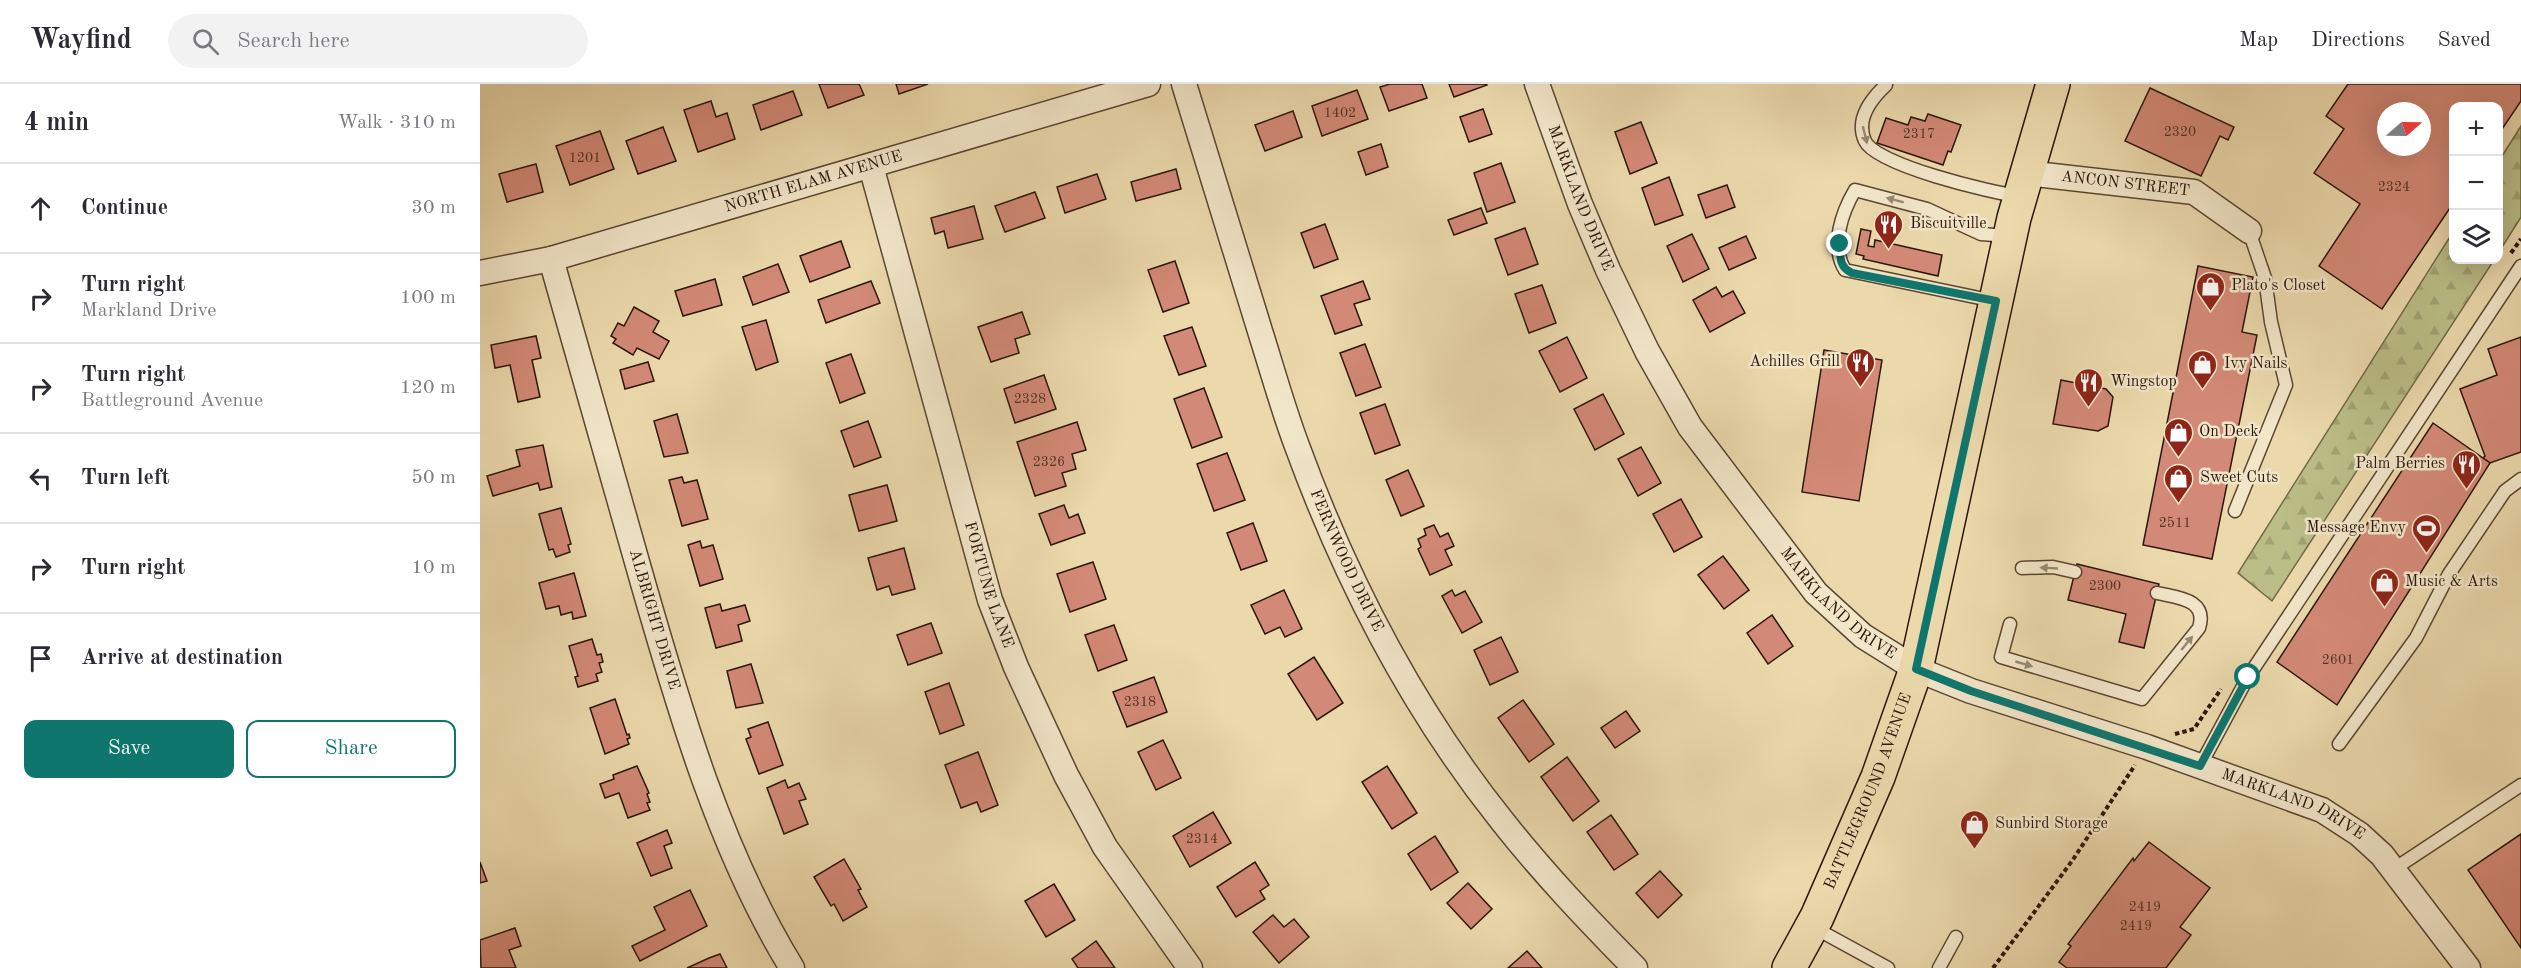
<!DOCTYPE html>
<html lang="en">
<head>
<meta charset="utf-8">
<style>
	body { margin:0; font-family:"Old Standard TT",serif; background:#f2f2f3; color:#2b2b33 }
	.controls { position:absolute; right:18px; top:18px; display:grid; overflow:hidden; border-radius:12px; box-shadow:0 6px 24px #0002 }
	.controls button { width:54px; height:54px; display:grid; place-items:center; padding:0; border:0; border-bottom:2px solid #e1e1e2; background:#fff; color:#2b2b33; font:30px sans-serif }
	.compass { position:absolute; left:1897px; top:18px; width:54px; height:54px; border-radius:50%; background:#fff; box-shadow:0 6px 24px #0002; rotate:70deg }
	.stop { position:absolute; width:18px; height:18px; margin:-14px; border:4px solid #0f766e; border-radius:50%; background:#fff }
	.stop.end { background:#0f766e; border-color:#fff; box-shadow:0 2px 6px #0008 }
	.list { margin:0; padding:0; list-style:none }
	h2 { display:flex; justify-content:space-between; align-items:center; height:78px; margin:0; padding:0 24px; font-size:26px }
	h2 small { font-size:20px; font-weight:400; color:#7c7c81 }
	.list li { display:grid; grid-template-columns:39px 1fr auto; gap:18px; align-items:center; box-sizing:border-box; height:90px; padding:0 24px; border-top:2px solid #e1e1e2 }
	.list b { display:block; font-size:22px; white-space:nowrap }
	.list p { margin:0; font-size:20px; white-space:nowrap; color:#7c7c81 }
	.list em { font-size:20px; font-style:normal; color:#7c7c81 }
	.actions { display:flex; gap:12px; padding:18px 24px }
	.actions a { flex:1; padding:14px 0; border:2px solid #0f766e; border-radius:12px; text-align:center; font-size:21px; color:#0f766e }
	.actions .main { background:#0f766e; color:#fff }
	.icon { flex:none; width:33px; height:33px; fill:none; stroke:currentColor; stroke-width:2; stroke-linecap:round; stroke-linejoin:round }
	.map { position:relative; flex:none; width:2041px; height:884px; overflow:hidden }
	header { display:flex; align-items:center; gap:36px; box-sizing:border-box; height:84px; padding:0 30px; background:#fff; border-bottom:2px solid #e1e1e2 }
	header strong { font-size:28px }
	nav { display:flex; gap:33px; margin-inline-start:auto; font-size:21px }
	.search { width:420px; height:54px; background:#f2f2f3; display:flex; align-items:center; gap:15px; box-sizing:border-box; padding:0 21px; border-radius:33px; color:#7c7c81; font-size:22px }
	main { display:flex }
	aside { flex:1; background:#fff }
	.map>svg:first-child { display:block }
	.forest { fill:url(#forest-firs); stroke:#736a48; stroke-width:1.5 }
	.building { fill:#d38977; stroke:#2b160a; stroke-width:1.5; fill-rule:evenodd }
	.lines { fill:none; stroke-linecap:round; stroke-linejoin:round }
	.lane-casing { stroke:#5b4732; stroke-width:15 }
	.street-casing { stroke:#5b4732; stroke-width:27 }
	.primary-casing { stroke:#2b160a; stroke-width:36 }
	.path { stroke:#2b160a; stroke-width:4; stroke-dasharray:4.5 3; stroke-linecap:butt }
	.lane { stroke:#f2e6c9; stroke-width:12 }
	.street { stroke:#f2e6c9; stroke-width:24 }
	.primary { stroke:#ebd9ac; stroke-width:33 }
	.oneway { fill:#988873 }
	.route { stroke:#0f766e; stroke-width:8 }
	.labels { text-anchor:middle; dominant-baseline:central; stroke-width:5; stroke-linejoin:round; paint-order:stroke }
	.number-label { font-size:14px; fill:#553325 }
	.street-label { font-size:16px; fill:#2b160a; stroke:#f2e6c9 }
	.poi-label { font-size:16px; fill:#2b160a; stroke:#f2e6c9; text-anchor:start }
</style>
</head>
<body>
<header>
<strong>Wayfind</strong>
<div class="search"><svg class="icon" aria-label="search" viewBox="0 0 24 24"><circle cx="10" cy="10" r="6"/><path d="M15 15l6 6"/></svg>Search here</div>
<nav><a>Map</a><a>Directions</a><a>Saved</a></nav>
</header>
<main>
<aside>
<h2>4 min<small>Walk · 310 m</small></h2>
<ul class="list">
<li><svg class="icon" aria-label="ahead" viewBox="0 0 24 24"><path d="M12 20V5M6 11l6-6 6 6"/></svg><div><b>Continue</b></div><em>30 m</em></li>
<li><svg class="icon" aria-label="right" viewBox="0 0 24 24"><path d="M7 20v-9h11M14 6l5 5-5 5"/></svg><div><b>Turn right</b><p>Markland Drive</p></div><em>100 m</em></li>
<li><svg class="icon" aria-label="right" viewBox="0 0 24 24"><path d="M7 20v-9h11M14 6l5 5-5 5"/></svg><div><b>Turn right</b><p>Battleground Avenue</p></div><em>120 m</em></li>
<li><svg class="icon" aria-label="left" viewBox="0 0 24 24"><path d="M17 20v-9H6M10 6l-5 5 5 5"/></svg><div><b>Turn left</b></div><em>50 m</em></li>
<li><svg class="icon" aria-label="right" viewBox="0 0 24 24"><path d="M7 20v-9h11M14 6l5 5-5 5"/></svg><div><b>Turn right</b></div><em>10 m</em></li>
<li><svg class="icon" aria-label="arrive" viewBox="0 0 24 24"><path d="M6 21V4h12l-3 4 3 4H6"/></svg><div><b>Arrive at destination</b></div></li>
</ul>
<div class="actions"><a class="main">Save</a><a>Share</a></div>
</aside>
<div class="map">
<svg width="2041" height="884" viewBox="0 0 2041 884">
	<defs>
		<pattern id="forest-firs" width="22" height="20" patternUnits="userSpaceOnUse" patternTransform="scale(1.5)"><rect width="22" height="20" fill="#bbbe87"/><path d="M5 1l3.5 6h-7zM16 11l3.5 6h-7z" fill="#a1a373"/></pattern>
	</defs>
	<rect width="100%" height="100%" fill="#ebd9ac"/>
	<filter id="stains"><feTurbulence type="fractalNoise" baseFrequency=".00333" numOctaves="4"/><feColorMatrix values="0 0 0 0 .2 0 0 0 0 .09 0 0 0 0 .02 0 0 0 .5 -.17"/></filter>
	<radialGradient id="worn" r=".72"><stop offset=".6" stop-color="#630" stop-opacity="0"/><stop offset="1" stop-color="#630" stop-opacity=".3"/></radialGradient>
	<!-- forest -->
	<g class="forest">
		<polygon points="2041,42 2041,133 2019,168 2019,77"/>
		<polygon points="1973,148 1974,176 2014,176 1792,517 1758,489"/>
	</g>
	<!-- building -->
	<g class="building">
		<polygon points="339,0 379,0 384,11 348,24"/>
		<polygon points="416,0 448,0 419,10"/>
		<polygon points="910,0 942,0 947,14 909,27 900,3"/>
		<polygon points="969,0 1006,0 1007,1 974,13"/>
		<path d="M1868,0h173v17l-23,34v-29h-44v96l-72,107 -63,-43 41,-62 -46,-31 30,-44 -18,-13zM1906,27h36v36h-36z"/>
		<polygon points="1670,4 1754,43 1748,56 1740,52 1721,92 1645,57"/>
		<polygon points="877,6 888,35 842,52 832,22"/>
		<polygon points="313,7 322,31 281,46 273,21"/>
		<polygon points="231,17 236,33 247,29 255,55 218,68 204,26"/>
		<polygon points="1003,25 1012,50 989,58 980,33"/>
		<polygon points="813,27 822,53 785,67 775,41"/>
		<polygon points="1448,30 1481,41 1471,68 1468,67 1463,81 1397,59 1406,34 1428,41 1431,33 1445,37"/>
		<polygon points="1161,38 1177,79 1150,90 1135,48"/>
		<polygon points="183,43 196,77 158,90 146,57"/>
		<polygon points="120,47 134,85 90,101 76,62"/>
		<polygon points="901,60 908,83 886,91 878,68"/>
		<polygon points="1021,79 1035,118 1007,128 994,89"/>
		<polygon points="56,80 63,108 27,118 19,90"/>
		<polygon points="696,85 701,105 656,117 651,98"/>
		<polygon points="617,90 626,115 585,129 577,103"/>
		<polygon points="1189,93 1203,131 1175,141 1162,104"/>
		<polygon points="1247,101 1255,123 1226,134 1218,111"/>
		<polygon points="555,108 565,134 525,148 515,122"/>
		<polygon points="494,122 503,155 468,164 464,147 455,150 451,134"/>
		<polygon points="1001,124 1007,139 974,151 968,136"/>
		<polygon points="845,140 858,175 834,184 821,149"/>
		<polygon points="1045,144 1058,180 1028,191 1015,155"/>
		<polygon points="1381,145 1391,147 1388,162 1394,163 1395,156 1462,171 1458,192 1383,175 1384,172 1376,170"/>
		<polygon points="1212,150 1229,185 1203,198 1187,162"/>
		<polygon points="1266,152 1276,174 1249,186 1239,164"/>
		<polygon points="361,157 370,183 330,198 320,172"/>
		<polygon points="695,177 709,219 683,228 668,186"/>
		<polygon points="298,180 309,208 273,221 263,193"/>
		<polygon points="1718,182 1773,193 1762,248 1777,251 1732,475 1663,461"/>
		<polygon points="235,195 242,221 203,232 195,207"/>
		<polygon points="391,197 400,219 346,239 338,216"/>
		<polygon points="883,197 890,215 874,220 882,241 855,250 841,212"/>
		<polygon points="1062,201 1076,239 1049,249 1035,210"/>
		<polygon points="1236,203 1242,213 1253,207 1265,229 1230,248 1213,216"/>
		<polygon points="154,223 179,237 173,248 189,257 179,275 157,264 153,271 133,259 136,255 131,252 138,239 144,242"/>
		<polygon points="542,228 550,250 535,255 539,269 511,278 498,243"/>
		<polygon points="286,236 298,278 276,286 262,243"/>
		<polygon points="712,243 726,282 699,291 684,252"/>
		<polygon points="56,252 61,274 52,276 60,313 38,318 30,281 15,284 11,261"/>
		<polygon points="1087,253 1107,294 1080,308 1059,267"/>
		<polygon points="2041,253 2041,368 2010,379 2003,374 2005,372 1980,305 2017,291 2008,265"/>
		<polygon points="885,260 901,303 876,312 860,269"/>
		<polygon points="1344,266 1402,276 1379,417 1322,408"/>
		<polygon points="371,270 385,309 360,319 346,279"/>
		<polygon points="168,278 174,297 145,305 140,286"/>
		<polygon points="564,291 576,325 535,339 524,305"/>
		<polygon points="1581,296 1626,305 1633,313 1628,342 1618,347 1573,340"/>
		<polygon points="724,304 742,353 712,364 694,315"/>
		<polygon points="1123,310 1144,350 1115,366 1094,325"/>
		<polygon points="905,320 920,361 895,370 880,329"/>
		<polygon points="197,330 208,369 184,373 174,337"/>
		<polygon points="388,337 401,373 374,383 361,347"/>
		<polygon points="597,338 606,366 592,370 596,385 582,389 586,402 555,412 537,358"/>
		<polygon points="1953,339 2010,379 1857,621 1797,578"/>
		<polygon points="63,361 72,403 60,406 58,399 13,412 7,392 40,382 36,366"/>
		<polygon points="1161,363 1181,399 1158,412 1138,375"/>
		<polygon points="747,369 765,416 734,427 717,380"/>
		<polygon points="928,386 944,422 921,432 906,396"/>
		<polygon points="202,393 204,399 217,396 228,435 202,442 189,396"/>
		<polygon points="407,401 417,437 379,447 369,411"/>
		<polygon points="1201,415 1222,453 1194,468 1173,430"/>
		<polygon points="584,421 589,434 598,430 605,449 571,461 559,430"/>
		<polygon points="81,424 91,460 88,461 90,468 76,473 73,465 69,466 59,430"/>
		<polygon points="773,439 787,477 761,486 747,449"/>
		<polygon points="954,441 960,453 968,449 974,462 965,466 972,481 950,491 938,465 941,463 938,455 946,451 944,445"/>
		<polygon points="220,457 222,464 233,461 243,495 220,502 208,461"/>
		<polygon points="424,464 435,505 412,511 409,502 397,506 388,474"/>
		<polygon points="1243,472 1269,506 1244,525 1218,491"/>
		<polygon points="613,478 626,515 590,528 577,490"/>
		<polygon points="1597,480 1679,500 1664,564 1639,558 1646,530 1588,516"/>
		<polygon points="94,489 106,532 93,535 92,528 81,531 79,522 66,525 59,499"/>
		<polygon points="804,506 822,545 805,553 800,543 785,550 771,521"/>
		<polygon points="972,506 975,512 985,507 1002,538 982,549 962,512"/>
		<polygon points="240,520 242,527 265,521 270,537 258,541 262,557 236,564 225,524"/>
		<polygon points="1292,531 1313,562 1288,580 1267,549"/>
		<polygon points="451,539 462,569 428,581 417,551"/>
		<polygon points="634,541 647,576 618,587 605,551"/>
		<polygon points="1021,553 1038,588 1010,601 994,566"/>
		<polygon points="112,555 117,571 121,570 123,578 119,579 122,588 116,590 118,597 98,603 95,593 98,592 89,562"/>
		<polygon points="834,573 863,619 837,636 808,590"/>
		<polygon points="271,580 283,619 256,624 247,587"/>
		<polygon points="674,593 687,628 647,643 633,608"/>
		<polygon points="469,599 484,641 460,650 445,608"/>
		<polygon points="135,615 147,651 149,650 150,654 147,655 149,660 125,670 110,624"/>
		<polygon points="1043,616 1074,660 1049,678 1018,634"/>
		<polygon points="1146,627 1160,647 1135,664 1121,644"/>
		<polygon points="288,638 303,681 279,690 266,655 271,653 268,645"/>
		<polygon points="683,656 701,694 676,706 658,668"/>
		<polygon points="498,668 518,721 501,728 497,718 481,724 465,681"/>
		<polygon points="1087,673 1119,717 1093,737 1061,693"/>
		<polygon points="157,682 169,709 167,710 170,718 167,719 170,726 148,734 139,709 125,714 120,700 134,695 133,691"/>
		<polygon points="907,682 937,729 912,745 882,698"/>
		<polygon points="305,696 308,704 319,699 326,715 319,717 328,740 304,750 287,704"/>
		<polygon points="733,728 751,759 710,783 693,752"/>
		<polygon points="1131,731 1158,770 1134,786 1107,748"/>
		<polygon points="187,746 192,759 184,762 192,784 171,792 157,759"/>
		<polygon points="2041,750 2041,864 1988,786"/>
		<polygon points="955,752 978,788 951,806 928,770"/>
		<polygon points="1669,758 1730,804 1700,843 1711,851 1686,884 1587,884 1579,878 1591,862 1588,860 1653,774 1654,777"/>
		<polygon points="364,775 381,805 378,806 387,823 363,837 354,820 351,822 334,793"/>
		<polygon points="0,778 7,797 0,799"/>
		<polygon points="775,778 789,801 780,807 785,815 756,833 737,803"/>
		<polygon points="1180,787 1202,811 1178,834 1156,809"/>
		<polygon points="988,799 1012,825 991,845 967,819"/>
		<polygon points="574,800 595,836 566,853 545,817"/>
		<polygon points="210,806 227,842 160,877 152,862 185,846 174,823"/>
		<polygon points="793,831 804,843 814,835 829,853 799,879 773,848"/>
		<polygon points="35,844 41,862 29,866 36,884 1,884 0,856"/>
		<polygon points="616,857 635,884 598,884 592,875"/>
		<polygon points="1047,867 1062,884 1028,884"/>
		<polygon points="240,870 247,884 207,884 229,874"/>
	</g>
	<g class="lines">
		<defs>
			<g id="lane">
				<path d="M1406,1c-15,14 -31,34 -21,56 11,24 124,51 153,55"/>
				<path d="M1514,217l-149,-31c-15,-24 -3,-58 10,-80l72,19 54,25 28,2"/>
				<polyline points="1755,427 1806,301 1791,238 1785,194 1769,147"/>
				<polyline points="1542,484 1573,483 1595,488"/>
				<path d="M1530,540l-9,33 141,42 57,-71c9,-29 -21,-30 -42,-35"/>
				<polyline points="1859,660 1936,554 1969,490 2025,407 2041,395"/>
				<polyline points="1720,682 1768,593 2041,182"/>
				<polyline points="1914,785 2041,701"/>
				<polyline points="1333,843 1408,884"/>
				<polyline points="1459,884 1476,853"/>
			</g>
			<g id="street">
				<path id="s1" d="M704,0c26,82 50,165 76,247 12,38 23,78 37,115 49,134 117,265 206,376 41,52 86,99 132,146"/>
				<path id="s2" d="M1057,0l43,120 28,66 39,81 43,76 126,166 47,43 53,33 55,22 176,56 175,63 37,24 23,21 86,113"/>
				<path id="s3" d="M391,82l119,434 26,67 50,108 39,72 85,121"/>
				<path id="s4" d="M1547,89l167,19 55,39"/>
				<path id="s5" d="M71,175c31,108 61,216 92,324 37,129 78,270 149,385"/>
				<path id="s6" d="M0,189l71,-14 597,-175"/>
			</g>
			<g id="primary">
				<path id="s7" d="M1309,884l28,-51 61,-140 38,-108 98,-451 39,-134"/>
			</g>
		</defs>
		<!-- lane casing -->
		<use href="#lane" class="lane-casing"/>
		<!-- street casing -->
		<use href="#street" class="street-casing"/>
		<!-- primary casing -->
		<use href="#primary" class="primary-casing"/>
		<!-- path -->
		<g class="path">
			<polyline points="2031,169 2041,155"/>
			<polyline points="1695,650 1714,645 1741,605"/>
			<polyline points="1513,884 1592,777 1655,681"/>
		</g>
		<!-- lane -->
		<use href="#lane" class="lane"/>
		<!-- street -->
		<use href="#street" class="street"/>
		<!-- primary -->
		<use href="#primary" class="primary"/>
	</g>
	<!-- one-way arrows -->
	<defs><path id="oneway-solid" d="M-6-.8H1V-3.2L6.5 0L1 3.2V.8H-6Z" transform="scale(1.5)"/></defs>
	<g class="oneway">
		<use href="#oneway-solid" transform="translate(1385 51) rotate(76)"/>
		<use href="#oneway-solid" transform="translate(1415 116) rotate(-165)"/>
		<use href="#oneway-solid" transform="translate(1569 484) rotate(-177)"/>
		<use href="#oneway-solid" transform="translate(1707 559) rotate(-51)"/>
		<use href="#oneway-solid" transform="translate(1544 580) rotate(16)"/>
	</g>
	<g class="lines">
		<!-- route -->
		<path class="route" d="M1360,160c0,13 -1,23 12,29l144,28 -80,368 55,22 229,75 48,-89"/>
	</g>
	<!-- icons -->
	<defs>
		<symbol id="restaurant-pin" viewBox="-11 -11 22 30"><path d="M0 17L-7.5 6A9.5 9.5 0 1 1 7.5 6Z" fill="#8f2418" stroke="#f2e6c9"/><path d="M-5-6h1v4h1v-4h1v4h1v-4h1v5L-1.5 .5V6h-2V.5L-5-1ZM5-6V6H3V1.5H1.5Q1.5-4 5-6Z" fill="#fff"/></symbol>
		<symbol id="shop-pin" viewBox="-11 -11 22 30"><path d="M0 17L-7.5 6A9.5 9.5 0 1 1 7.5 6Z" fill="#8f2418" stroke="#f2e6c9"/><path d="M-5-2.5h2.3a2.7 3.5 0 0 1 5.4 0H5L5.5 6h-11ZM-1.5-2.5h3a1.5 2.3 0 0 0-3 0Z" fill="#fff"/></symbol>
		<symbol id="stadium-pin" viewBox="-11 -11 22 30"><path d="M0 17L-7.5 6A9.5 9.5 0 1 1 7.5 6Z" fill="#8f2418" stroke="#f2e6c9"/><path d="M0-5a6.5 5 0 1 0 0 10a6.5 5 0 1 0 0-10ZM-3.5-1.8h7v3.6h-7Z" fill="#fff"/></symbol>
	</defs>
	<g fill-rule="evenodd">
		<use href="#restaurant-pin" x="1392" y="124" width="33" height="45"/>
		<use href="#shop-pin" x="1714" y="186" width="33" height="45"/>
		<use href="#restaurant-pin" x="1364" y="262" width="33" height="45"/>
		<use href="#shop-pin" x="1706" y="264" width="33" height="45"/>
		<use href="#restaurant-pin" x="1592" y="282" width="33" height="45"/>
		<use href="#shop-pin" x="1682" y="332" width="33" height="45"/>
		<use href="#restaurant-pin" x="1970" y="364" width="33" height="45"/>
		<use href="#shop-pin" x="1682" y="378" width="33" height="45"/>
		<use href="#stadium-pin" x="1930" y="428" width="33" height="45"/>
		<use href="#shop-pin" x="1888" y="482" width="33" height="45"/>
		<use href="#shop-pin" x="1478" y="724" width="33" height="45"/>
	</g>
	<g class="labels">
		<!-- number labels -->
		<g class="number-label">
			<text x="860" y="29">1402</text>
			<text x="1700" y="48">2320</text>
			<text x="1439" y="50">2317</text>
			<text x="105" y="74">1201</text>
			<text x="1914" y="103">2324</text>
			<text x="550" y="315">2328</text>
			<text x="569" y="378">2326</text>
			<text x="1695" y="439">2511</text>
			<text x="1625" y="502">2300</text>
			<text x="1858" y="576">2601</text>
			<text x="660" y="618">2318</text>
			<text x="722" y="755">2314</text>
			<text x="1665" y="823">2419</text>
			<text x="1656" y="842">2419</text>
		</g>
		<!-- street labels -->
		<g class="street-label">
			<text stroke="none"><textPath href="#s6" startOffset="346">NORTH ELAM AVENUE</textPath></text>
			<text stroke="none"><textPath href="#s4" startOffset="99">ANCON STREET</textPath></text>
			<text stroke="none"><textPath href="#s2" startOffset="122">MARKLAND DRIVE</textPath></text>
			<text stroke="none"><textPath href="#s1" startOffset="504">FERNWOOD DRIVE</textPath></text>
			<text stroke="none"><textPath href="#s3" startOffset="435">FORTUNE LANE</textPath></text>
			<text stroke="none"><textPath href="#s2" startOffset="608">MARKLAND DRIVE</textPath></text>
			<text stroke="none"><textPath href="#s5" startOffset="375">ALBRIGHT DRIVE</textPath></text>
			<text stroke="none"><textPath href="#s7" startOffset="194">BATTLEGROUND AVENUE</textPath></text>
			<text stroke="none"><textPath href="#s2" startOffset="1112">MARKLAND DRIVE</textPath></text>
		</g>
		<!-- poi labels -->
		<g class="poi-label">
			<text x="1430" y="140">Biscuitville</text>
			<text x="1751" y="202">Plato's Closet</text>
			<text x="1360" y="278" text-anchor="end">Achilles Grill</text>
			<text x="1744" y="280">Ivy Nails</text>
			<text x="1630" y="298">Wingstop</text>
			<text x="1719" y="348">On Deck</text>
			<text x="1965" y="380" text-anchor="end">Palm Berries</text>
			<text x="1720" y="394">Sweet Cuts</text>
			<text x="1926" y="444" text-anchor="end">Message Envy</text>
			<text x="1925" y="498">Music &amp; Arts</text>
			<text x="1515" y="740">Sunbird Storage</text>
		</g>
	</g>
	<rect width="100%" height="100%" filter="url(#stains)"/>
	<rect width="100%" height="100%" fill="url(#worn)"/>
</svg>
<div class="controls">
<button>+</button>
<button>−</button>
<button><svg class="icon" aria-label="layers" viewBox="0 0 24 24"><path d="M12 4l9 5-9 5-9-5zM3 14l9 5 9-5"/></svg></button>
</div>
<svg class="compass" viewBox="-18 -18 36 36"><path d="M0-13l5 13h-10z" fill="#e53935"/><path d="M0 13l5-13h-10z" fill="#7c7c81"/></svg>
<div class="stop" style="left:1768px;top:593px"></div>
<div class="stop end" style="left:1360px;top:160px"></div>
</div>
</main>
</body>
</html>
